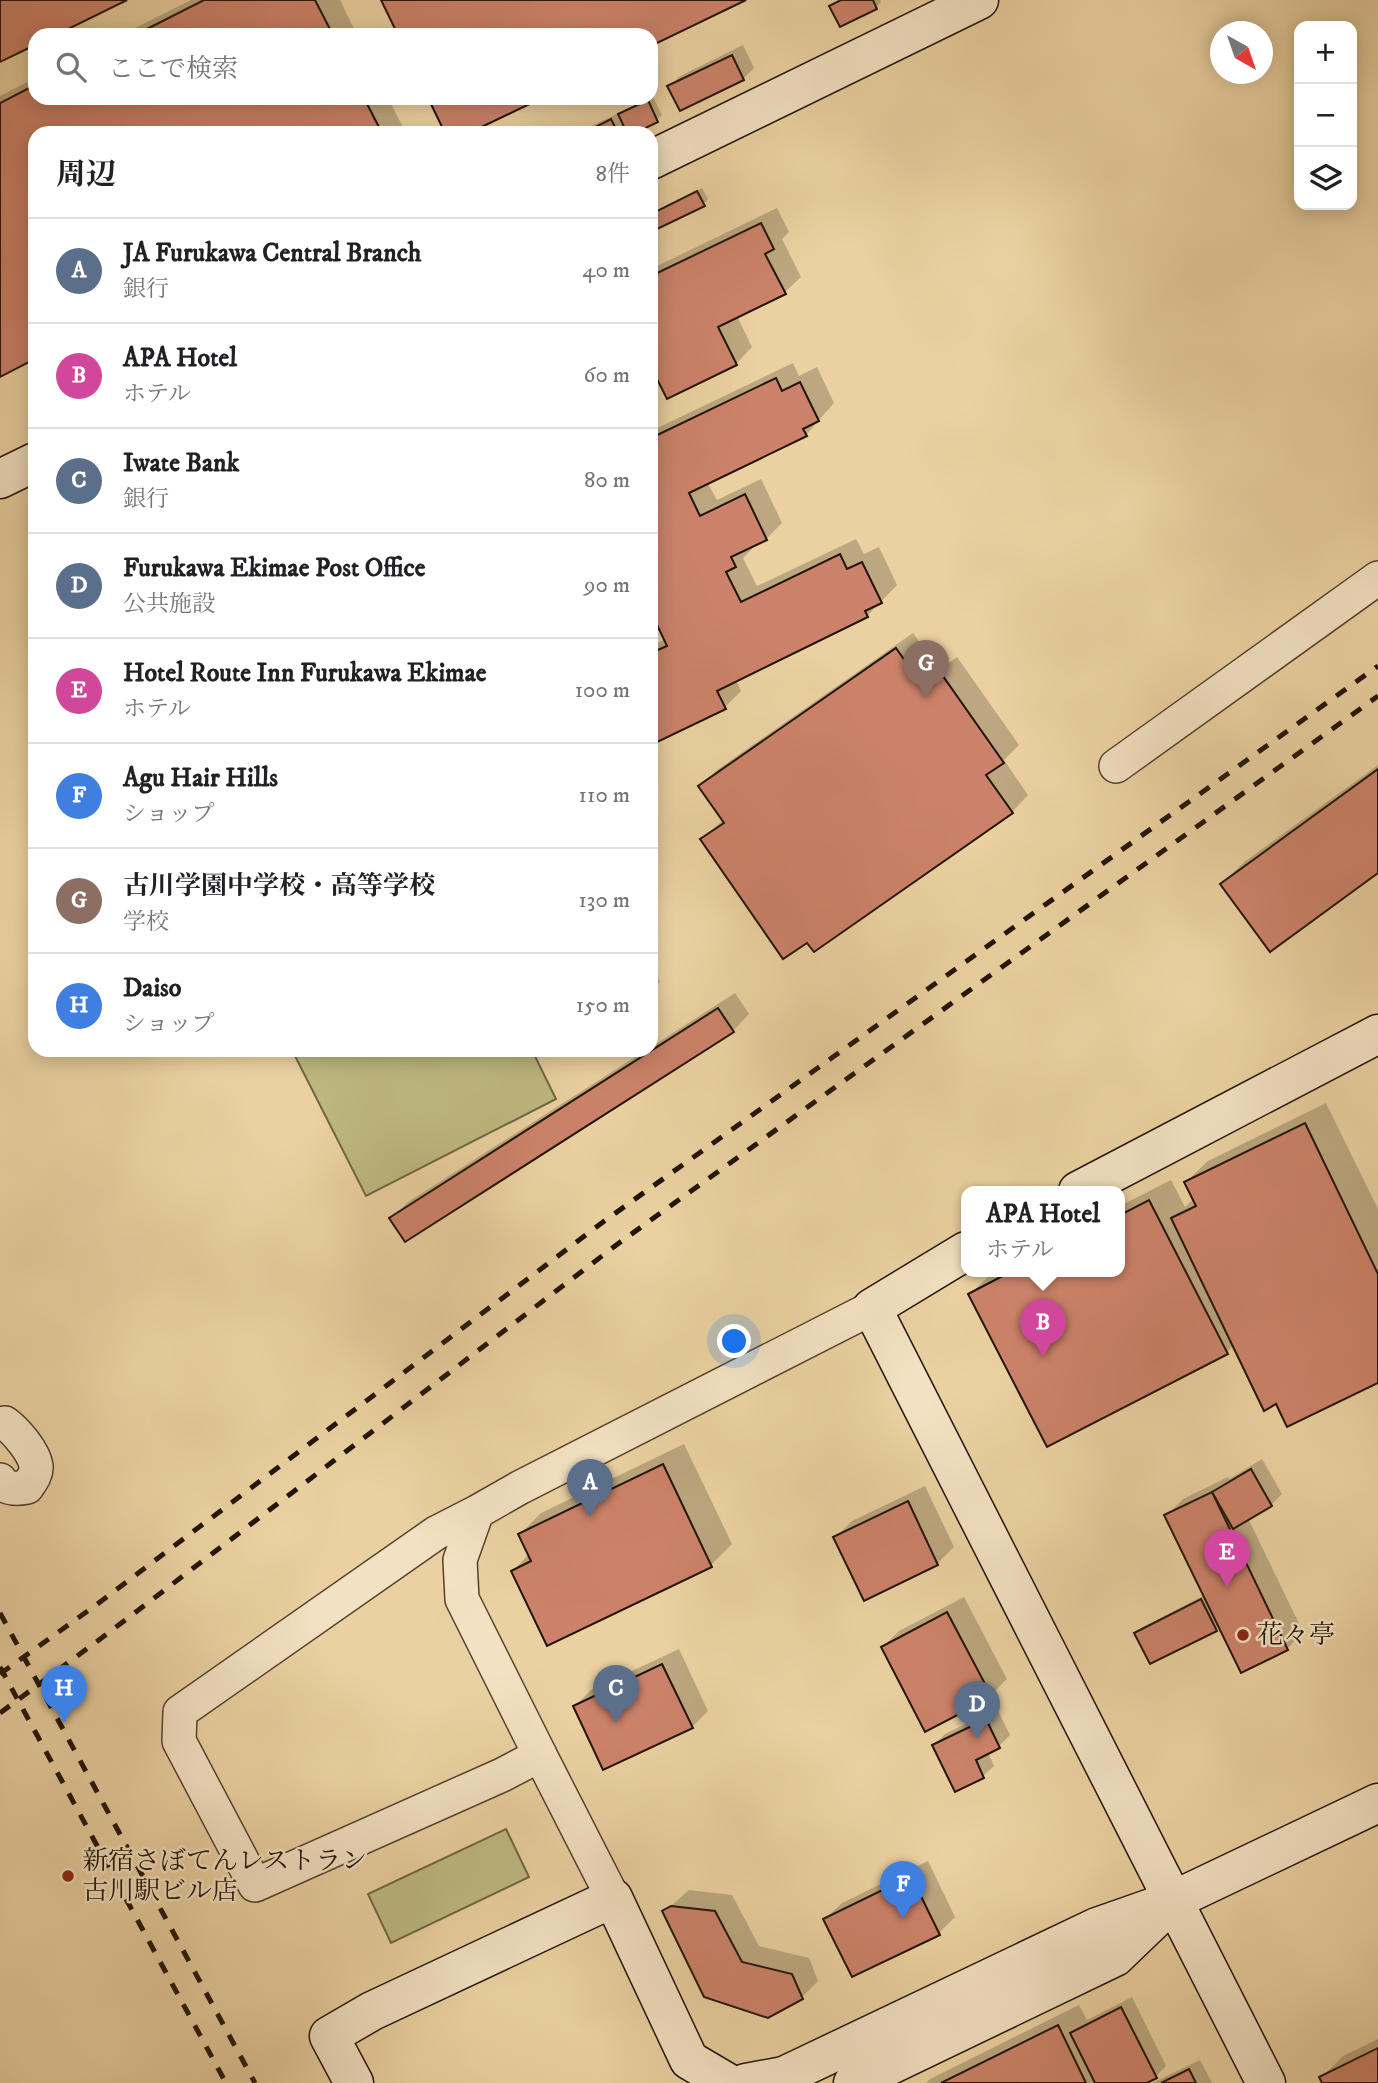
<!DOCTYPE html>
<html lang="ja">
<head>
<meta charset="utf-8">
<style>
	body { margin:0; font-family:"IM FELL DW Pica","Noto Serif JP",serif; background:#f6f6f6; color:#202124 }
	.controls { position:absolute; right:21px; top:21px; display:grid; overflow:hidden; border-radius:14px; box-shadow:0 4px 18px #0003 }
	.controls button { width:63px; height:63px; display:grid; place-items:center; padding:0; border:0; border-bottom:2px solid #e0e0e0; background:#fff; color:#202124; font:35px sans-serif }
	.compass { position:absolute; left:1210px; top:21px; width:63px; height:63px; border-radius:50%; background:#fff; box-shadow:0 4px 18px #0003; rotate:140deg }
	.you { position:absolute; left:735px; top:1342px; width:24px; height:24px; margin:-18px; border:5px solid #fff; border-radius:50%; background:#1a73e8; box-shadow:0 0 0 10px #1a73e833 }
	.badge { display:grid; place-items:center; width:46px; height:46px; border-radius:50%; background:#7c3aed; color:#fff; font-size:23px; font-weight:700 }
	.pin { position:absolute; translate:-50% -58px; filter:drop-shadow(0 2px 4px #0008) }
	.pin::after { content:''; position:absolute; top:37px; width:24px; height:21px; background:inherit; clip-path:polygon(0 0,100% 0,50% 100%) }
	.popup { position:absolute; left:961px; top:1186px; width:164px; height:91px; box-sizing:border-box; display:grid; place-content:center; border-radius:14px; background:#fff; filter:drop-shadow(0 2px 5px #0005); font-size:23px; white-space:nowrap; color:#757577 }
	.popup b { font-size:26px; color:#202124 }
	.popup::after { content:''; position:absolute; left:50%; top:100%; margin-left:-14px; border:14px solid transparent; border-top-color:#fff }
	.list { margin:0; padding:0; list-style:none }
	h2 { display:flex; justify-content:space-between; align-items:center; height:91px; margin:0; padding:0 28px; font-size:30px }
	h2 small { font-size:23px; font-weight:400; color:#757577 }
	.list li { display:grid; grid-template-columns:46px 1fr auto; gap:21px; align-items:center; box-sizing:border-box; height:105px; padding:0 28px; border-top:2px solid #e0e0e0 }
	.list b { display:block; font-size:26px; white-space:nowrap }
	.list p { margin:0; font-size:23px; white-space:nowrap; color:#757577 }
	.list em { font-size:23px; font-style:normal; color:#757577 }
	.icon { flex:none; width:38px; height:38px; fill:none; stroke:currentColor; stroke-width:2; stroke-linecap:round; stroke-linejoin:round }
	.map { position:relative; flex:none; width:1378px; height:2083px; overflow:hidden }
	.search { position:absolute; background:#fff; box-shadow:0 4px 18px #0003; left:28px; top:28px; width:630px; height:77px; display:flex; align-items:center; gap:18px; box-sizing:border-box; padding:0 24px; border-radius:21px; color:#757577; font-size:26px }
	.panel { position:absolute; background:#fff; box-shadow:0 4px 18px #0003; left:28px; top:126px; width:630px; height:931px; border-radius:21px }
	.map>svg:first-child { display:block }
	.green { fill:#beb980; stroke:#706644; stroke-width:2 }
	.shadow { fill:#0003 }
	.building { fill:#cc826a; stroke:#211308; stroke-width:2 }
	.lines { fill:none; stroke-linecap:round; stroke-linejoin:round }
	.street-casing { stroke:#54422e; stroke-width:36 }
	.secondary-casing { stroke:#211308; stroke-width:41 }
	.street { stroke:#f2e1c2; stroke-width:33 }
	.secondary { stroke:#f2e1c2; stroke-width:38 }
	.rail { stroke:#211308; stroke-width:5; stroke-dasharray:12 12; stroke-linecap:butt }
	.poi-dot { fill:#8f2418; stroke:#f2e1c2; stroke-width:2.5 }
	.labels { text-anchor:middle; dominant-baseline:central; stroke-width:5; stroke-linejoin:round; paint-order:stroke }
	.poi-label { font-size:26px; fill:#211308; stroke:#f2e1c2; text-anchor:start }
</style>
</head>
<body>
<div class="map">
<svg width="1378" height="2083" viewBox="0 0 1378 2083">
	<rect width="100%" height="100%" fill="#ebd1a1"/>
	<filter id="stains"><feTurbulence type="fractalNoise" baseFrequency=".00286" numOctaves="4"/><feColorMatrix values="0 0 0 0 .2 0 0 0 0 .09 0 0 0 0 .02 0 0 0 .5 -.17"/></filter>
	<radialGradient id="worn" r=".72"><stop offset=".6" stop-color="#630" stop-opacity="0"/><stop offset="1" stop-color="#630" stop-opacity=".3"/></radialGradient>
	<!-- green -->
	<g class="green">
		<polygon points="292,1050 532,1050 556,1099 366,1196"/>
		<polygon points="506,1829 529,1877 391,1943 368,1894"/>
	</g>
	<!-- shadow -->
	<g class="shadow">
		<polygon points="191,0 340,0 357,35 121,35"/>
		<polygon points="839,0 880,0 881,2 876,7 831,6"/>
		<polygon points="743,45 754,68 743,79 669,87 680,76"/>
		<polygon points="35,78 35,98 388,98 406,133 35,133 35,357 0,375 0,96"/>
		<polygon points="653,97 662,115 657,120 631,133 576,133"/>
		<polygon points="702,188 708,199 704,204 651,230 651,213"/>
		<polygon points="777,208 789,232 782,239 801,277 784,293 737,316 752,347 736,364 658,376 651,380 651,269"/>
		<polygon points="793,363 799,376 817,367 834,403 806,435 707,482 717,500 761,479 782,523 766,539 750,546 752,549 743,558 757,586 856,539 864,554 879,547 897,585 867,616 736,680 741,691 725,707 651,740 651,646 666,639 651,608 651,431"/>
		<polygon points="913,633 939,670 957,657 1019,745 1004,760 1028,795 1012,812 815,950 702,839 724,819 701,786 717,770"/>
		<polygon points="1378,765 1378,871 1222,884 1244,862"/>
		<polygon points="651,942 657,953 651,959"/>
		<polygon points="651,963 660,982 651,992"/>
		<polygon points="735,993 749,1014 733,1031 392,1218 408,1202 646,1050 651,1050 651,1047"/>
		<polygon points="1326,1103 1378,1209 1378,1381 1277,1402 1234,1345 1227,1352 970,1294 994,1271 1120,1271 1120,1206 1171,1180 1185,1207 1194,1198 1186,1182 1208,1161"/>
		<polygon points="684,1444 732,1544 711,1565 513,1571 529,1554 520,1534 541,1513"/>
		<polygon points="1262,1459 1282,1494 1271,1505 1248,1518 1303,1632 1287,1649 1220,1625 1216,1629 1136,1633 1141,1628 1205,1595 1167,1515 1183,1499 1228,1477 1229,1479"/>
		<polygon points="925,1486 954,1547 937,1564 865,1599 835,1538 852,1521"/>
		<polygon points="964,1597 1007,1679 991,1695 883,1647 899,1631"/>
		<polygon points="679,1649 708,1711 692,1727 575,1706 591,1690"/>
		<polygon points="997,1709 1010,1735 999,1746 988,1752 994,1766 983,1776 956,1789 934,1745 945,1734"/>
		<polygon points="928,1861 955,1917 939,1933 825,1919 842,1903"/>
		<polygon points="689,1890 732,1895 759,1946 809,1958 818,1981 802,1997 767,2016 665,1911"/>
		<polygon points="1132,1997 1166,2066 1155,2077 1143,2083 926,2083 930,2079 1079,2005 1087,2020"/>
		<polygon points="1378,2039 1378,2083 1324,2083 1321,2078 1343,2056"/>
		<polygon points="1200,2060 1212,2083 1152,2083"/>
	</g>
	<!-- building -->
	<g class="building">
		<polygon points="0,0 127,0 56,35 35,35 35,45 0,62"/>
		<polygon points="204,0 315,0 333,35 135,35"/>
		<polygon points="381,0 746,0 651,46 651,35 398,35"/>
		<polygon points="841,0 873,0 877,9 840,27 829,6"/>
		<polygon points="732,55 744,80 680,111 667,86"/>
		<polygon points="35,85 35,98 364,98 382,133 35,133 35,359 0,377 0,103"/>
		<polygon points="428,98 542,98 469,133 445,133"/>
		<polygon points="648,100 658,122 635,133 627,133 618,114"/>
		<polygon points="611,119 618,133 584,133"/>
		<polygon points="697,191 705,206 651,232 651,214"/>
		<polygon points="761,223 774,249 765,254 786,294 718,327 737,365 667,399 657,379 651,382 651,276"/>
		<polygon points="776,378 782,391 800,382 819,421 803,429 807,436 689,493 700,516 745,494 767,540 731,557 736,567 726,572 741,602 840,554 847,569 862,562 882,603 865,611 868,617 717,691 726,709 651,745 651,653 667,646 651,612 651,438"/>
		<polygon points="896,648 922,685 940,672 1004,763 986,775 1013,813 814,952 807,943 783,959 700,839 724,823 698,786"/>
		<polygon points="1378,769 1378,873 1270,952 1220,884"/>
		<polygon points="718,1008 734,1032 405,1242 389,1218"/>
		<polygon points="1305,1123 1378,1274 1378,1383 1287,1427 1276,1404 1264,1411 1171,1218 1196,1206 1184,1182"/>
		<polygon points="1149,1200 1228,1354 1047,1447 968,1294 1012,1271 1120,1271 1120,1215"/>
		<polygon points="663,1464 712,1567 547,1646 511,1571 531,1561 518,1534"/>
		<polygon points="1251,1469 1272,1506 1233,1529 1212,1492"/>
		<polygon points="1212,1492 1288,1650 1241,1673 1164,1515"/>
		<polygon points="908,1501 938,1565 864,1601 833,1537"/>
		<polygon points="1201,1599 1217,1631 1150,1664 1134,1633"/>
		<polygon points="947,1612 992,1697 925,1732 881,1647"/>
		<polygon points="662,1664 693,1728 603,1770 573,1706"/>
		<polygon points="986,1719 1000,1748 976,1760 984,1778 955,1792 932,1745"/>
		<polygon points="911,1876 940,1935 852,1977 823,1919"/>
		<polygon points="671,1906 715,1911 742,1962 792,1974 803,1999 768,2018 704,1997 662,1911"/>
		<polygon points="1121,2007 1157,2078 1147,2083 1095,2083 1070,2033"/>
		<polygon points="1058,2025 1086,2083 941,2083"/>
		<polygon points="1378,2048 1378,2083 1322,2083 1319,2077"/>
		<polygon points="1189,2069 1196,2083 1161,2083"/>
	</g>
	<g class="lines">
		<defs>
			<g id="street">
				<polyline points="1116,766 1378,578"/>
				<path d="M0,1424l5,-1c11,8 29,29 31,43 1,8 -5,15 -9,21 -10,2 -21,3 -27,-7"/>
				<polyline points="477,1512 436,1533 180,1712 179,1741 255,1885 502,1775 540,1755 462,1599 460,1560 477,1512 519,1488 872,1308"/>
				<polyline points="540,1755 613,1898"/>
			</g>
			<g id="secondary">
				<polyline points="651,160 979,0"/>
				<polyline points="0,479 35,462"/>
				<polyline points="1078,1191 1378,1034"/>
				<polyline points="966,1251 872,1308 1266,2083"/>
				<polyline points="354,2083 329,2036 372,2011 613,1898 689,2060 728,2083"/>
				<polyline points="746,2083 784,2076 1097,1927 1174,1900 1378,1803"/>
				<polyline points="853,2083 1115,1957 1165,1909"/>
			</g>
		</defs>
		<!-- street casing -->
		<use href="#street" class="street-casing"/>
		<!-- secondary casing -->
		<use href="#secondary" class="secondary-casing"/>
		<!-- street -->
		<use href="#street" class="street"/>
		<!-- secondary -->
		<use href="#secondary" class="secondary"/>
		<!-- rail -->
		<g class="rail">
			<polyline points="0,1613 255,2083"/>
			<polyline points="0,1667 226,2083"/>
			<polyline points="0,1674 96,1605 603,1222 1378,666"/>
			<polyline points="0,1713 107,1634 619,1243 1378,696"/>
		</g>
	</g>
	<!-- markers -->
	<g class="poi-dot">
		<circle cx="1243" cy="1635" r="7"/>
		<circle cx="68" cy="1876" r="7"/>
	</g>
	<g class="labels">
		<!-- poi labels -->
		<g class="poi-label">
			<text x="1257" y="1635">花々亭</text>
			<text x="82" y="1861">新宿さぼてんレストラン<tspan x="82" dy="30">古川駅ビル店</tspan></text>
		</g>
	</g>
	<rect width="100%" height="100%" filter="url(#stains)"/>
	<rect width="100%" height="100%" fill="url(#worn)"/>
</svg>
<div class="controls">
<button>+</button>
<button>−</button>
<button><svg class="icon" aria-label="layers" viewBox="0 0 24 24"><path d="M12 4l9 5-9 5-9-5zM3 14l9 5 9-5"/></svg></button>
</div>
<svg class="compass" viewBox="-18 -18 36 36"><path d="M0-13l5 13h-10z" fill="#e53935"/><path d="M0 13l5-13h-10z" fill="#757577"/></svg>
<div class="you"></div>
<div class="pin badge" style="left:590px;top:1517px;background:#5c6f8a">A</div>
<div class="pin badge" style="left:1043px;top:1357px;background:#d1479c">B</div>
<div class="popup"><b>APA Hotel</b>ホテル</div>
<div class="pin badge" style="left:616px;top:1723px;background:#5c6f8a">C</div>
<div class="pin badge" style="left:977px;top:1739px;background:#5c6f8a">D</div>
<div class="pin badge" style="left:1227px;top:1587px;background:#d1479c">E</div>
<div class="pin badge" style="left:903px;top:1919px;background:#3f7fe0">F</div>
<div class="pin badge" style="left:926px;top:698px;background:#8d6e63">G</div>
<div class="pin badge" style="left:64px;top:1723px;background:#3f7fe0">H</div>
<div class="search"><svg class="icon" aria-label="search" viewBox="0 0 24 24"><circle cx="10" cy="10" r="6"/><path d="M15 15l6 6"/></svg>ここで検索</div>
<section class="panel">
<h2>周辺<small>8件</small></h2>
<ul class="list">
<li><span class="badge" style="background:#5c6f8a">A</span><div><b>JA Furukawa Central Branch</b><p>銀行</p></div><em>40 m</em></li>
<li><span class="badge" style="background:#d1479c">B</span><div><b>APA Hotel</b><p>ホテル</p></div><em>60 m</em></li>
<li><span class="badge" style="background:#5c6f8a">C</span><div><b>Iwate Bank</b><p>銀行</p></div><em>80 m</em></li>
<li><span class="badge" style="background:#5c6f8a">D</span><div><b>Furukawa Ekimae Post Office</b><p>公共施設</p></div><em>90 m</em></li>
<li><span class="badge" style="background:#d1479c">E</span><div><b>Hotel Route Inn Furukawa Ekimae</b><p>ホテル</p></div><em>100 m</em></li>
<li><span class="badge" style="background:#3f7fe0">F</span><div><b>Agu Hair Hills</b><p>ショップ</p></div><em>110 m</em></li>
<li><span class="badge" style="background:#8d6e63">G</span><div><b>古川学園中学校・高等学校</b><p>学校</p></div><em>130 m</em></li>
<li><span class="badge" style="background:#3f7fe0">H</span><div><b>Daiso</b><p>ショップ</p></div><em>150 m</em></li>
</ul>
</section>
</div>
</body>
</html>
